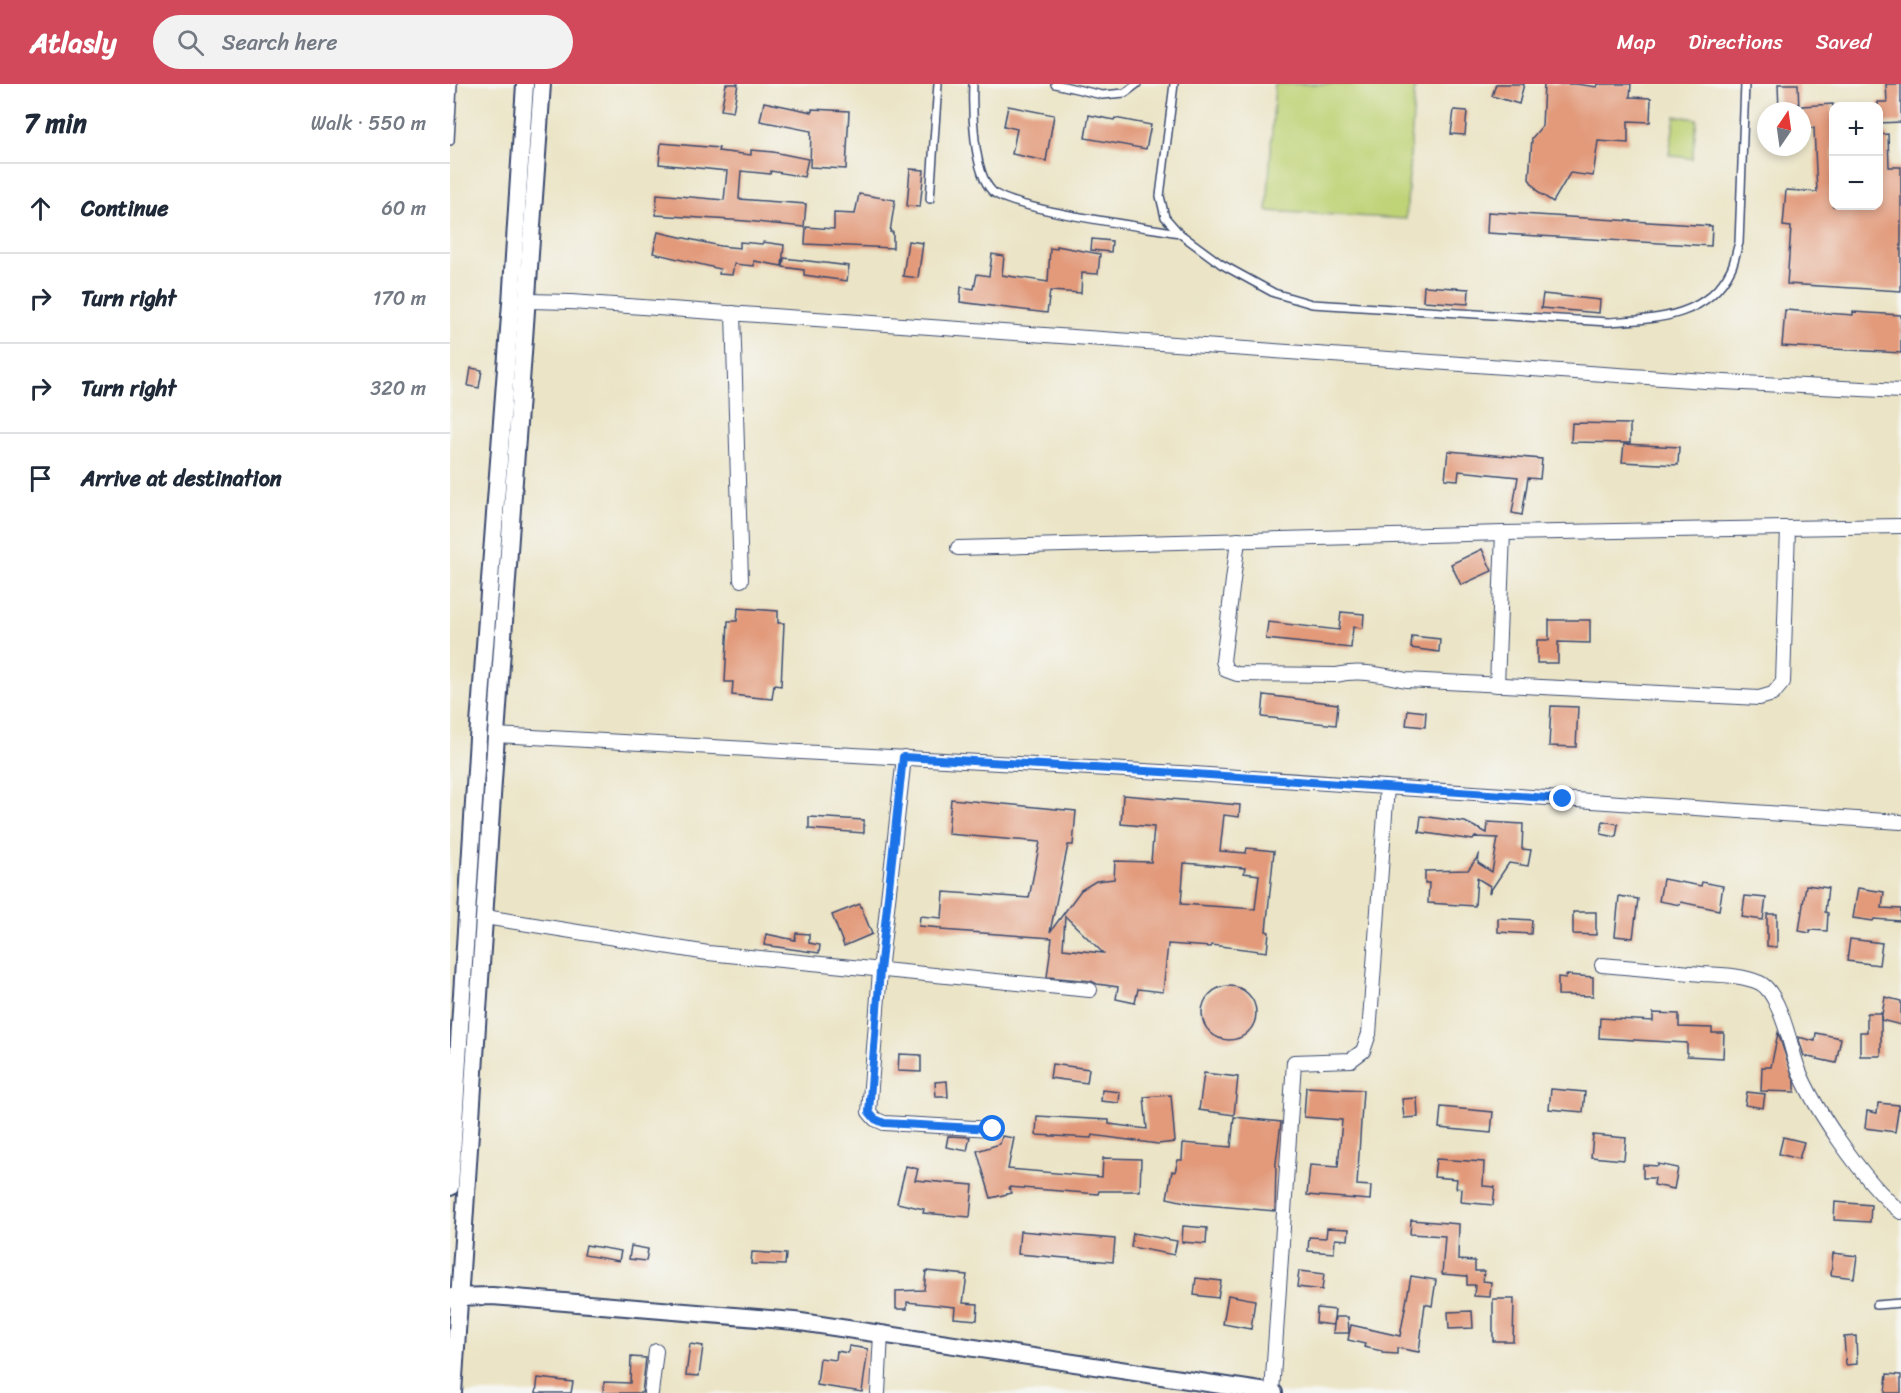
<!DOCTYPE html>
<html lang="en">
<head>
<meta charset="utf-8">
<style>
	body { margin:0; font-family:Sriracha,sans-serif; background:#f2f2f3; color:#1f2937 }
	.controls { position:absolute; right:18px; top:18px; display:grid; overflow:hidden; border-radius:12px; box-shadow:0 3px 9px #0003 }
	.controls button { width:54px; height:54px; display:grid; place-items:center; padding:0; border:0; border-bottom:2px solid #e0e1e3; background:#fff; color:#1f2937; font:30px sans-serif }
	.compass { position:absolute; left:1307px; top:18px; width:54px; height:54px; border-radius:50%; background:#fff; box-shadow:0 3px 9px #0003; rotate:13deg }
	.stop { position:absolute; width:18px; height:18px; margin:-14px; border:4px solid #1a73e8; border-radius:50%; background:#fff }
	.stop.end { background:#1a73e8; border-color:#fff; box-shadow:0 2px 6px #0008 }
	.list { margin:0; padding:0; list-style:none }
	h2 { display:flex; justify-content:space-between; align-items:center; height:78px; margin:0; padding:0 24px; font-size:26px }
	h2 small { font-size:20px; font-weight:400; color:#747a83 }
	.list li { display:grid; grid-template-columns:39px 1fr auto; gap:18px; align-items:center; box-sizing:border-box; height:90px; padding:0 24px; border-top:2px solid #e0e1e3 }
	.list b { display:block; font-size:22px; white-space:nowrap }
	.list em { font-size:20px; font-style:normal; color:#747a83 }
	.icon { flex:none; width:33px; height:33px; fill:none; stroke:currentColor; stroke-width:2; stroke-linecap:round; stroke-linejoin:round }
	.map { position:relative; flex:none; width:1451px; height:1309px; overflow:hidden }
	header { display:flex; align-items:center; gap:36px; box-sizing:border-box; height:84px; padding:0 30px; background:#d1495b; color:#fff }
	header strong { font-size:28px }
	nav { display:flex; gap:33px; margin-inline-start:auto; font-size:21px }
	.search { width:420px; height:54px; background:#f2f2f3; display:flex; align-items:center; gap:15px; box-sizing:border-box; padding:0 21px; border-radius:33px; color:#747a83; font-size:22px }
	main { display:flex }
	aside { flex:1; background:#fff }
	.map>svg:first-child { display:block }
	.green { fill:#bfd377; stroke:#6d816a; stroke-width:1.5 }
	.building { fill:#e29a7a; fill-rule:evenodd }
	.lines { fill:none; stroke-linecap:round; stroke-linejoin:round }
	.service-casing { stroke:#3a4a6e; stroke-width:10 }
	.minor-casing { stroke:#3a4a6e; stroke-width:16 }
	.tertiary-casing { stroke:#3a4a6e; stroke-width:20 }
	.service { stroke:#fff; stroke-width:7 }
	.minor { stroke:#fff; stroke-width:14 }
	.tertiary { stroke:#fff; stroke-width:16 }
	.route { stroke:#1a73e8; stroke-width:8 }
</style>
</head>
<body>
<header>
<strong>Atlasly</strong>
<div class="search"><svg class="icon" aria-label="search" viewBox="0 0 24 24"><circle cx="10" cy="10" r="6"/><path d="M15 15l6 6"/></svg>Search here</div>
<nav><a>Map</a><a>Directions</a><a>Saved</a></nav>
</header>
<main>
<aside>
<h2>7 min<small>Walk · 550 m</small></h2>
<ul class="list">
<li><svg class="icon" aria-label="ahead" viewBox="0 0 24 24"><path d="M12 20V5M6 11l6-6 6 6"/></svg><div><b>Continue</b></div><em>60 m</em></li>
<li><svg class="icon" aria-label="right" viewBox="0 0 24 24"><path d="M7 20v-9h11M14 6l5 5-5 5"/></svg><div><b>Turn right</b></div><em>170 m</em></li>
<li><svg class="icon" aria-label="right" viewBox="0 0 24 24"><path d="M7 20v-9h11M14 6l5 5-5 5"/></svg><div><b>Turn right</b></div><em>320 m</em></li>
<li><svg class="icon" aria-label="arrive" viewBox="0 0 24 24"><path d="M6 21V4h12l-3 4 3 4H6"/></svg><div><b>Arrive at destination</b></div></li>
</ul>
</aside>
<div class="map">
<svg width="1451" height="1309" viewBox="0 0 1451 1309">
	<rect width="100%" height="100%" fill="#f6f6f2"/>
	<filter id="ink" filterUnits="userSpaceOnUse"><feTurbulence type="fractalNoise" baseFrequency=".0167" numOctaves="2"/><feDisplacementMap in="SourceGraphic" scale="12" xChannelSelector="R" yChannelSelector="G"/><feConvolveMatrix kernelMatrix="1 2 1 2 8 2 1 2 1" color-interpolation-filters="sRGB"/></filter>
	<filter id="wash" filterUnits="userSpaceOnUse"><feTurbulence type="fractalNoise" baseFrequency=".008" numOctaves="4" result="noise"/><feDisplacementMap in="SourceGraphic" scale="24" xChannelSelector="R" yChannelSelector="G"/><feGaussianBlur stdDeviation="1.35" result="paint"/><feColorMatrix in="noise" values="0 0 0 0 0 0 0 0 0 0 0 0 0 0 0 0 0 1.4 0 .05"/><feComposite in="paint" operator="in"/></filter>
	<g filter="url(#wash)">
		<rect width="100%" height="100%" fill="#ebe4c6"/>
		<!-- green -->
		<g class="green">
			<polygon points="825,0 965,0 956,135 817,127"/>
			<polygon points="1225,32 1247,35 1242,75 1219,71"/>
		</g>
		<g id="blocks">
			<!-- building -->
			<g class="building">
				<polygon points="276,0 288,0 283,28 271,26"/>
				<polygon points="1046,0 1074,0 1069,20 1042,12"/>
				<polygon points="1094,0 1126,0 1147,3 1148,0 1181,0 1180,13 1201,14 1200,38 1178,37 1178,59 1148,57 1143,92 1120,89 1103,118 1089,109 1079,95 1082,54 1092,42"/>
				<polygon points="1328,0 1348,0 1349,27 1329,27"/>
				<polygon points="1436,0 1451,0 1451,38 1428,39 1428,18 1437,18"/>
				<polygon points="314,18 362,28 362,25 399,27 396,85 360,83 361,47 310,37"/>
				<polygon points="1383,20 1383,122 1428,122 1428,51 1438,50 1439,83 1451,83 1451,207 1337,200 1341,143 1333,142 1336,106 1367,108 1364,44 1352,44 1352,22"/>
				<polygon points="558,22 604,31 596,77 562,70 567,45 554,42"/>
				<polygon points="1004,26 1017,27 1015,51 1001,50"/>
				<polygon points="639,31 664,36 665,34 701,41 696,65 635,54"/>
				<polygon points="211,59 269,64 268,67 301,71 301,66 323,68 358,75 354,93 321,87 320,90 291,87 289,115 356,120 354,143 296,137 206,131 207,110 274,116 277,87 209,80"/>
				<polygon points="460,85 474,86 470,123 457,122"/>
				<polygon points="409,110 445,116 440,148 443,148 443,164 355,160 356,143 384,145 384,129 405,130"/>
				<polygon points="1038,128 1262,142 1261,162 1037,149"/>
				<polygon points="208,148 270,162 290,164 290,158 312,160 313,158 334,161 332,182 304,177 304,182 284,180 282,191 269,190 270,185 203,169"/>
				<polygon points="642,155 662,157 661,168 641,166"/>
				<polygon points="458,157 473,159 468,194 453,192"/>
				<polygon points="607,162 650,170 648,190 632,189 631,209 600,207 597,229 510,218 511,203 524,205 527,190 539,192 542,170 554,172 552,191 598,198 600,164 607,165"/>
				<polygon points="334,174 399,182 397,197 354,191 354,186 333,183"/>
				<polygon points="974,202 1019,205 1018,220 973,217"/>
				<polygon points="1093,210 1150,216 1149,229 1091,224"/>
				<polygon points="1335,226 1403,231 1403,228 1451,231 1451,269 1332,262"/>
				<polygon points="21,284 32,286 29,304 18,302"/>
				<polygon points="1122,339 1180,340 1180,359 1121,358"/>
				<polygon points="1174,360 1229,363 1228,381 1172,378"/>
				<polygon points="998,367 1092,375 1090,395 1078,394 1072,431 1062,429 1068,393 1009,387 1008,396 995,395"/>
				<polygon points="1032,465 1042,487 1011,501 1001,480"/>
				<polygon points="288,524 328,527 328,539 334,539 331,602 324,601 322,615 282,611 283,598 275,598 278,537 287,537"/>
				<polygon points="891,528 914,530 913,544 903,543 901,564 816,555 818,538 889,546"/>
				<polygon points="1099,536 1140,536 1140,559 1108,558 1108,579 1087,579 1087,556 1099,556"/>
				<polygon points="962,552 990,555 989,568 961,564"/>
				<polygon points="814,611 888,620 886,641 812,633"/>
				<polygon points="1101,622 1128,623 1126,663 1099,662"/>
				<polygon points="958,626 976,628 975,643 956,641"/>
				<path d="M673,711l117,10 -1,12 -15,-2 -4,36 26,2 1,-5 27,3 -8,80 3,1 -2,20 -55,-7 -1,2 -43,-3 -5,48 -25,-3 -3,14 -19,-4 2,-12 -21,-3 -6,-3 -44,-4 5,-39 -111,-8v-2l-22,-2 1,-10 22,2 2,-26 85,6 11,-56 -92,-8 3,-35 125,12 -3,34h-5l-18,87 31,-42 15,-9 18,-2 1,-18 36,1 3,-35 -33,-3zM734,779l61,5 -1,5 15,2 -4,34 -74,-5zM615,832l38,37 -40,-4z"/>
				<polygon points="971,732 1015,738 1037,749 1038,738 1073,740 1072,765 1081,766 1078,782 1059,779 1039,809 1040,802 1027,794 1025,822 978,819 979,799 975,799 975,787 1018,786 1029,771 1028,779 1042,788 1048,754 1025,753 1023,756 969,748"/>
				<polygon points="359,733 414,736 414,749 359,745"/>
				<polygon points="1153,737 1168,740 1166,753 1151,750"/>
				<polygon points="1213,795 1251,802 1252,798 1273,802 1269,826 1231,818 1230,821 1209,817"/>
				<polygon points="1356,801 1378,804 1375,828 1378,829 1377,847 1360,846 1360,849 1349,847"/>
				<polygon points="1408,804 1434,808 1432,824 1451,825 1450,837 1424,835 1423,837 1403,834"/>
				<polygon points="1169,812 1188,815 1183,854 1165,852"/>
				<polygon points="1295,812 1316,814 1313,836 1292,833"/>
				<polygon points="410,820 422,850 394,862 382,831"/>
				<polygon points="1123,828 1146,828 1146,851 1123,850"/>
				<polygon points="1317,830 1327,830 1327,863 1317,862"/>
				<polygon points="1048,834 1082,836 1081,850 1048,848"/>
				<polygon points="346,849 359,850 359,859 370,861 369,869 314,861 316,850 345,856"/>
				<polygon points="1400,855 1432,859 1429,881 1397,877"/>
				<polygon points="1116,891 1143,893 1143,912 1108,911 1108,893 1116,894"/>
				<circle cx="779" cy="929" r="27"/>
				<polygon points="1435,913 1451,917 1451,941 1431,936"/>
				<polygon points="1203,929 1229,930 1229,943 1262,944 1262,949 1274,949 1273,974 1237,972 1237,959 1149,954 1150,934 1203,937"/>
				<polygon points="1417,929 1431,929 1431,972 1410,972 1410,948 1417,948"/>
				<polygon points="1328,949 1345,999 1345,1008 1311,1007 1312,983 1321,983"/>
				<polygon points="1366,949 1391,954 1386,979 1354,972 1348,953 1365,957"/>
				<polygon points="449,970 471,971 471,988 448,987"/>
				<polygon points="602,980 639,985 637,999 600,994"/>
				<polygon points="754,989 788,993 784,1031 749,1026"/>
				<polygon points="497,997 498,1013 486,1013 485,998"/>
				<polygon points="856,1003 913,1006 907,1101 921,1102 920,1116 857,1111 860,1081 888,1083 892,1036 854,1033"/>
				<polygon points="1101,1005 1135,1008 1133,1028 1099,1025"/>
				<polygon points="652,1006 670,1008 669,1019 651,1017"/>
				<polygon points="1297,1008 1315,1010 1313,1024 1295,1021"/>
				<polygon points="721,1011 725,1058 708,1060 642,1051 641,1054 586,1051 587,1032 659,1036 659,1040 697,1045 694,1013"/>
				<polygon points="967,1014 968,1033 954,1034 952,1015"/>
				<polygon points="1428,1019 1449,1021 1445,1048 1415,1044 1417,1027 1427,1029"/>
				<polygon points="991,1023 1043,1028 1041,1049 989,1044"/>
				<polygon points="784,1033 831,1038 826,1079 825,1127 744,1120 717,1114 722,1087 725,1088 728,1076 732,1076 733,1059 781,1063"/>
				<polygon points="1143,1051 1176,1054 1174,1076 1141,1073"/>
				<polygon points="498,1052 520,1053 517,1067 496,1063"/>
				<polygon points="552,1052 564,1054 558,1085 652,1093 653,1074 691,1075 690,1107 649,1107 648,1110 559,1103 561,1109 541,1114 527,1067 550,1060"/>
				<polygon points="1333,1053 1354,1058 1349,1075 1329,1070"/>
				<polygon points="986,1075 1034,1078 1033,1102 1045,1103 1043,1121 1011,1118 1012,1105 1006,1104 1007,1095 984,1093"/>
				<polygon points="1208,1080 1228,1084 1224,1105 1204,1101 1205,1094 1193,1094 1193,1081 1208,1082"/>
				<polygon points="456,1082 468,1085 465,1096 523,1101 520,1133 473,1129 474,1125 447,1119"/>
				<polygon points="1385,1118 1421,1121 1420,1138 1384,1136"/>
				<polygon points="961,1136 1009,1140 1008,1176 1025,1177 1025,1187 1034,1187 1033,1197 1041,1198 1040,1213 1024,1212 1025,1201 1017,1201 1017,1192 992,1190 995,1152 960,1150"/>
				<polygon points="733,1142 757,1144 756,1160 732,1158"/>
				<polygon points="877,1144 899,1145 898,1156 885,1155 884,1169 858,1167 859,1153 876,1154"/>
				<polygon points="570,1147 665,1155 663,1178 568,1170"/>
				<polygon points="683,1149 727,1157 724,1171 681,1163"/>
				<polygon points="136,1161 171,1167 169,1177 134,1171"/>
				<polygon points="181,1162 198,1165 196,1177 179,1175"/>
				<polygon points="302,1168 336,1170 335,1181 301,1180"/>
				<polygon points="1383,1169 1407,1172 1404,1194 1381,1191"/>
				<polygon points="476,1187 517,1191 513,1219 528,1220 527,1236 504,1234 505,1223 457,1218 457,1225 446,1225 446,1207 474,1206"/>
				<polygon points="849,1187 874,1190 872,1206 847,1203"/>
				<polygon points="961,1192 986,1196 982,1222 975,1220 969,1268 947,1264 947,1270 932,1269 932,1267 914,1263 915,1260 898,1256 901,1241 950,1252"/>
				<polygon points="746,1194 771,1197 768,1214 744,1211"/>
				<polygon points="778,1211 805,1216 801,1245 773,1240"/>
				<polygon points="1043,1215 1064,1215 1063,1257 1043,1257"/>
				<polygon points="867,1224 885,1226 883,1241 866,1239"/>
				<polygon points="1022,1227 1023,1244 999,1245 998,1228"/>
				<polygon points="885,1233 898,1233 899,1249 883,1249"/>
				<polygon points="1406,1252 1407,1280 1396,1281 1394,1253"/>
				<polygon points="240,1260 253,1262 249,1292 236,1291"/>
				<polygon points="399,1262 418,1265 412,1308 367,1301 370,1274 386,1276 387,1267 398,1269"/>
				<polygon points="181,1273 196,1274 192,1309 153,1309 154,1298 180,1299"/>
				<polygon points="1437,1290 1451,1291 1451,1309 1435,1309"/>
				<polygon points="88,1294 123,1298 121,1309 86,1309"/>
			</g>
		</g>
	</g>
	<g filter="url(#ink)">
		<use href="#blocks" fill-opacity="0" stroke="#3a4a6e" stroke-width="1.5"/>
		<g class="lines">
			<defs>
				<g id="service">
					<path d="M523,0c-1,26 0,88 19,107 19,19 154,36 187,42"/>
					<polyline points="605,0 652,11 675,9 687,0"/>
					<path d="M724,0l-14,112 5,21 14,16 42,31 53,29 38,11 297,18c47,-3 98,-4 122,-53 4,-8 5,-18 8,-26l6,-159"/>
					<polyline points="0,57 3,0"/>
					<polyline points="480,115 488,0"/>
					<polyline points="1426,1221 1451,1219"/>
				</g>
				<g id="minor">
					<polyline points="78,217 121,218 1255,297 1451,307"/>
					<polyline points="283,229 291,496"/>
					<path d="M788,456l-15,121 3,9 11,4 99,1c24,-6 46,0 70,5l353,18 14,-4 10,-12 5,-154"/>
					<polyline points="508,464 1053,449 1451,442"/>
					<polyline points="1047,601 1053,449"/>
					<polyline points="46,651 730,689 1451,738"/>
					<polyline points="454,673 430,887 419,1028 425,1035 434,1039 543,1045"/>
					<polyline points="35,833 258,869 640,906"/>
					<path d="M1152,881c34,3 67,6 100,9 19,1 41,1 58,9 18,9 29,55 34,73 12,44 72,128 107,156"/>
					<polyline points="201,1309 206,1267"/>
					<polyline points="428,1309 431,1249"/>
					<polyline points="822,1309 844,978 901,976 913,967 919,950 937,703"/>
				</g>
				<g id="tertiary">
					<polyline points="0,1103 28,654 61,219 75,0"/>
					<polyline points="0,1213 42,1212 344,1237 824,1309"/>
					<polyline points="3,1309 46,651 92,0"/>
				</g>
			</defs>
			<!-- service casing -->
			<use href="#service" class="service-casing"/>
			<!-- minor casing -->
			<use href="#minor" class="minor-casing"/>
			<!-- tertiary casing -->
			<use href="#tertiary" class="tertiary-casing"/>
			<!-- service -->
			<use href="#service" class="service"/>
			<!-- minor -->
			<use href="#minor" class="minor"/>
			<!-- tertiary -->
			<use href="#tertiary" class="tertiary"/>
		</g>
	</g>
	<g class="lines" filter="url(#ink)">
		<!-- route -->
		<polyline class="route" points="543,1045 434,1039 425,1035 419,1028 430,887 453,673 730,689 1113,715"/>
	</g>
</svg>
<div class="controls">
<button>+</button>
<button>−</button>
</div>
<svg class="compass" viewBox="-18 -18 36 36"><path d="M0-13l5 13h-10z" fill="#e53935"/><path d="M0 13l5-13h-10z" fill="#747a83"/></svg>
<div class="stop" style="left:543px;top:1045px"></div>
<div class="stop end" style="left:1113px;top:715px"></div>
</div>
</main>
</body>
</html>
